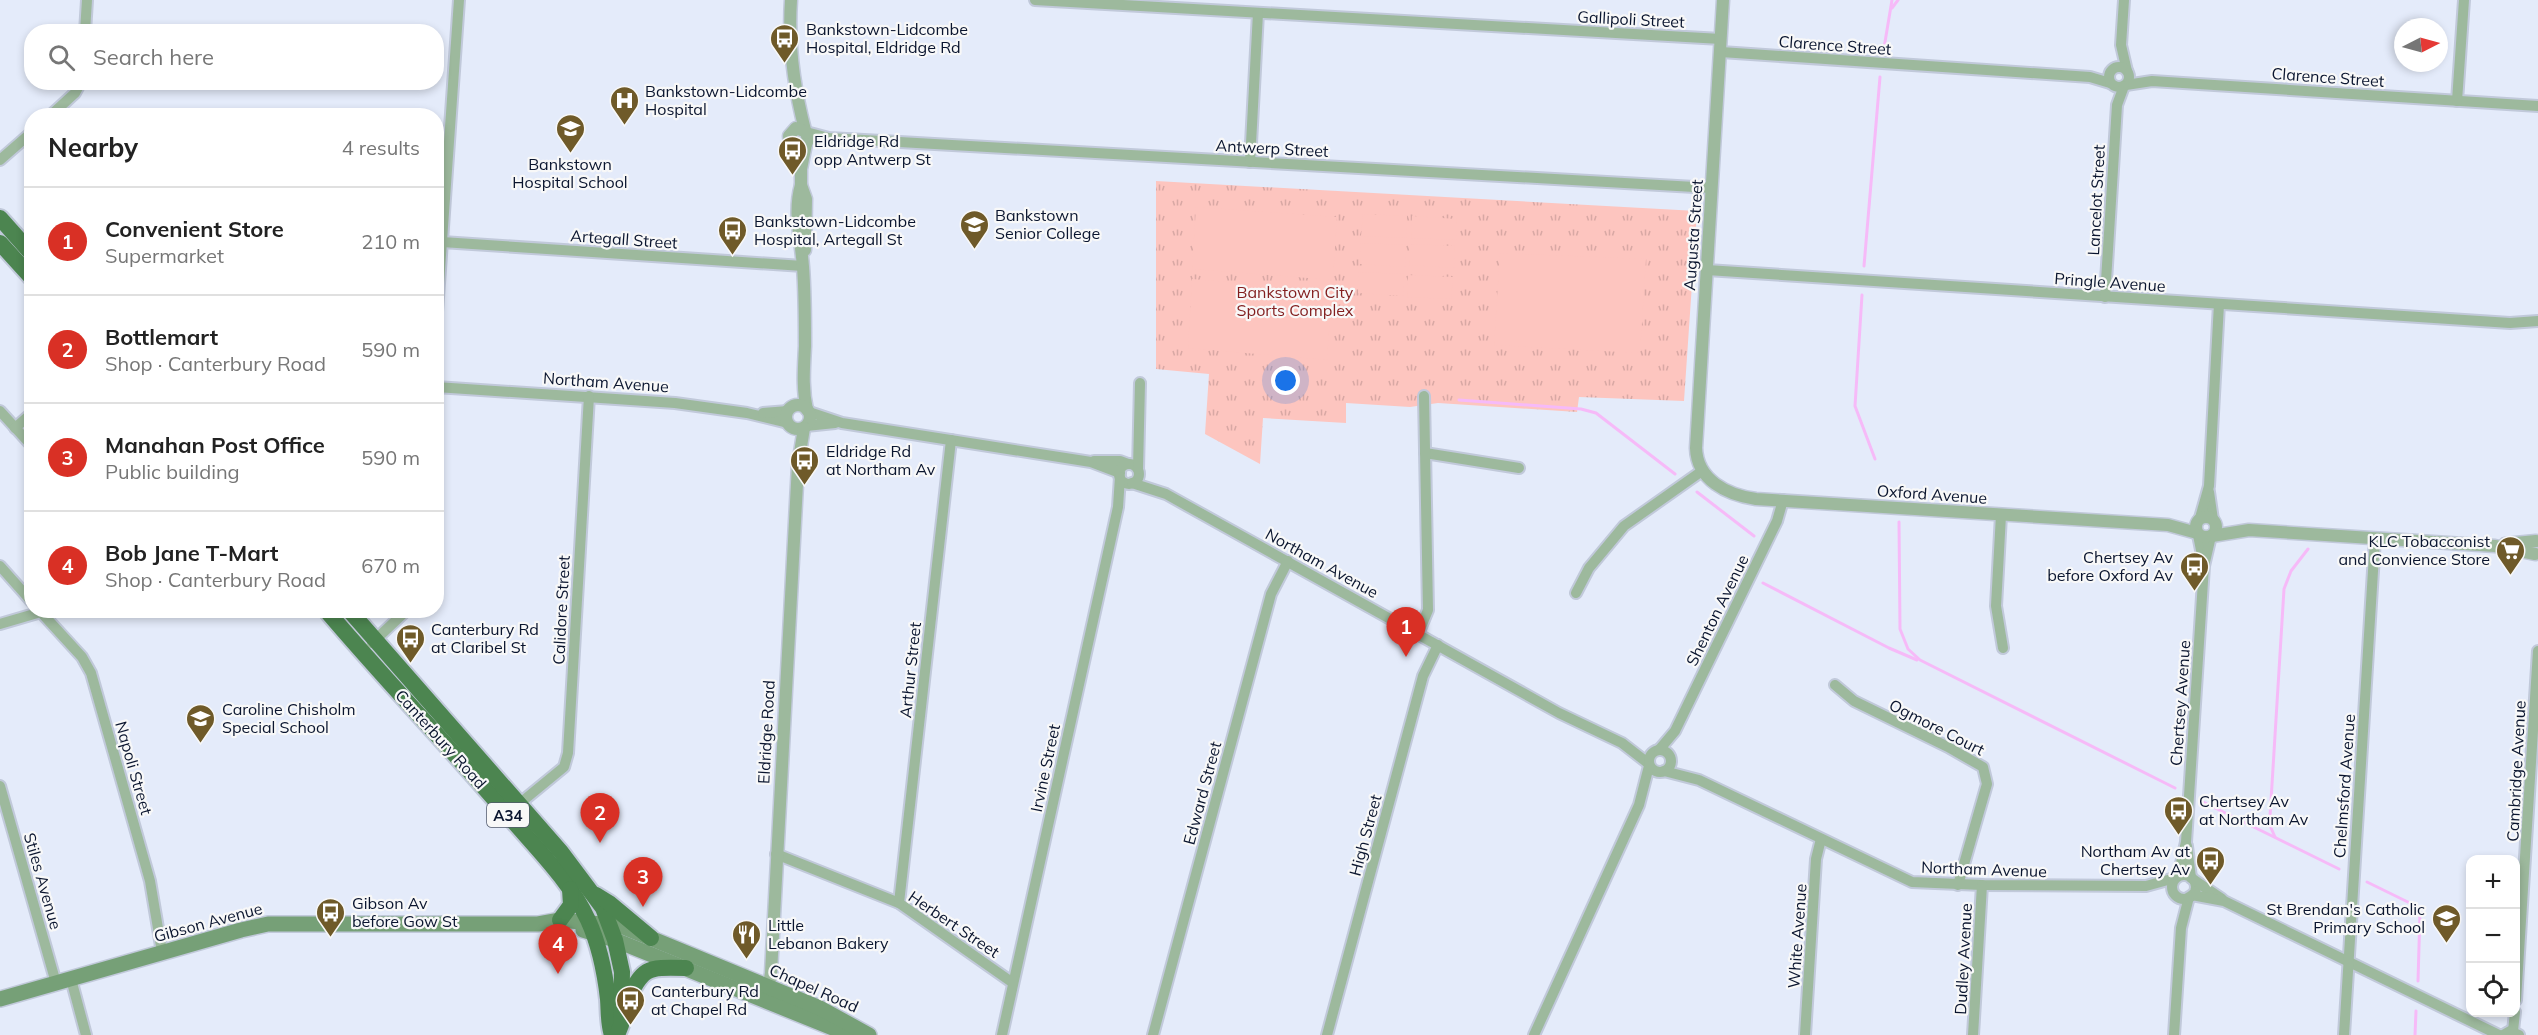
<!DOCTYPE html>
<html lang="en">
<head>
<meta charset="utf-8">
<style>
	body { margin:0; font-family:Mulish,sans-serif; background:#f6f6f6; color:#222 }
	.controls { position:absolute; right:18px; bottom:18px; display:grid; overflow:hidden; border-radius:12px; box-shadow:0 3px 9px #0003 }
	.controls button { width:54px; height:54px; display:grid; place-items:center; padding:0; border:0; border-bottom:2px solid #e0e0e0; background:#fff; color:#222; font:30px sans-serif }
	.compass { position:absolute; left:2394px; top:18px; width:54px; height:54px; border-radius:50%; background:#fff; box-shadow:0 3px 9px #0003; rotate:84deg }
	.you { position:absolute; left:1286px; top:381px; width:21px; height:21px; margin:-15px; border:4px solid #fff; border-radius:50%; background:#1a73e8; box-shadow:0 0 0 9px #1a73e833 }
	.badge { display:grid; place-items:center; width:39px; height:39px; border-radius:50%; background:#d93025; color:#fff; font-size:20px; font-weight:700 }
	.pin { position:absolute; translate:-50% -50px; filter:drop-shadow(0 2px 3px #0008) }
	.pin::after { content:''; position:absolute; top:32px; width:21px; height:18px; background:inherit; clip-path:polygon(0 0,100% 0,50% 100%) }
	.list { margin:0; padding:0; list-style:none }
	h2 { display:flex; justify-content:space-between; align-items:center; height:78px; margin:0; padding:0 24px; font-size:26px }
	h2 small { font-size:20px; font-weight:400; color:#767676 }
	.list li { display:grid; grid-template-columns:39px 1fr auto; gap:18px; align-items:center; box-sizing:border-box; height:108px; padding:0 24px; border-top:2px solid #e0e0e0 }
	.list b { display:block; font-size:22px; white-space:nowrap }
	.list p { margin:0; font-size:20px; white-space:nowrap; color:#767676 }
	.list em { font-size:20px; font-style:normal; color:#767676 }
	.icon { flex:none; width:33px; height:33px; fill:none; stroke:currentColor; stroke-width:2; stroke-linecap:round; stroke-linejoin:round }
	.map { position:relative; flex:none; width:2538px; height:1035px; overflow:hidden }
	.search { position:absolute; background:#fff; box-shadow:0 3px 9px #0003; left:24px; top:24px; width:420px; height:66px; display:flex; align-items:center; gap:15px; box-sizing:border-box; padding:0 21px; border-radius:24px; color:#767676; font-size:22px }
	.panel { position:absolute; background:#fff; box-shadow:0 3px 9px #0003; left:24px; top:108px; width:420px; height:510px; border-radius:24px }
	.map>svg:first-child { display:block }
	.park { fill:url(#park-tufts) }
	.pitch { fill:#fdc5bf }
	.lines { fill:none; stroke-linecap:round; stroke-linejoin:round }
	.stream { stroke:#f6baf8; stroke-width:3 }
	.minor-casing { stroke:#c1c9da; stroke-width:14 }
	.tertiary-casing { stroke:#c1c9da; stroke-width:15 }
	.secondary-casing { stroke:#c1c9da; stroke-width:18 }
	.trunk-casing { stroke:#c1c9da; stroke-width:20 }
	.minor { stroke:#9db99d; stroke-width:10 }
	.tertiary { stroke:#9db99d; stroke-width:12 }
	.secondary { stroke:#76a077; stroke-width:15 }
	.trunk { stroke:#4c8550; stroke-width:16 }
	.labels { text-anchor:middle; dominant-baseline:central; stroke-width:4.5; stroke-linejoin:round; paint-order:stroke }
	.shield { fill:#f8f8f8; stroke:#51596b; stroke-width:1.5 }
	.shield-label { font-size:15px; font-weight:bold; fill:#0a152f }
	.street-label { font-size:16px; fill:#0a152f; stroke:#f8f8f8 }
	.poi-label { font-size:16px; fill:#0a152f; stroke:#f8f8f8; text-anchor:start }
	.park-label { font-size:16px; fill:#821e1e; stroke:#f8f8f8 }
</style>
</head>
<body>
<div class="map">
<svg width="2538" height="1035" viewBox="0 0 2538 1035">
	<defs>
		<pattern id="park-tufts" width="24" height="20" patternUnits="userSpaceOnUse" patternTransform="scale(1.5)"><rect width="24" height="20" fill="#fdc5bf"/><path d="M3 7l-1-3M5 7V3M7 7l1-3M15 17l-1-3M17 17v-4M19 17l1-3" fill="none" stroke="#d8a8a4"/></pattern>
	</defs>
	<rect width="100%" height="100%" fill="#e4ebfa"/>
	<!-- park -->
	<polygon class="park" points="1156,181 1697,211 1684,401 1579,397 1577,412 1438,403 1410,407 1346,403 1346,423 1263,418 1260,464 1205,434 1209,374 1156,369"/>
	<!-- pitch -->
	<g class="pitch">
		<polygon points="1196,207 1337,217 1333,280 1192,269"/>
		<polygon points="1363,214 1407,216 1406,238 1361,236"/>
		<polygon points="1412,216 1457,219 1456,240 1411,238"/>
		<polygon points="1361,243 1406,245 1405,267 1360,264"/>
		<polygon points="1410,244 1455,246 1454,268 1409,265"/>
		<polygon points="1500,253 1646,259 1640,353 1494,345"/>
		<polygon points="1359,272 1404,274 1403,296 1358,293"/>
		<polygon points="1408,275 1453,277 1451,299 1407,297"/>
		<polygon points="1192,279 1332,290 1327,360 1188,348"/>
	</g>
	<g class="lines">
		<!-- stream -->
		<g class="stream">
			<polyline points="1892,8 1898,0"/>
			<polyline points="1884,48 1892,0"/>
			<polyline points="1864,266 1880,77"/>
			<polyline points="1862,295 1855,406 1875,459"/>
			<polyline points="1459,400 1581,409 1596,413 1675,474"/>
			<polyline points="1697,492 1754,536"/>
			<polyline points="1899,522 1900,629 1908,649 1920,660 2175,788"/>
			<polyline points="1763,583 1889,648 1917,660"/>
			<polyline points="2203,802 2339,869"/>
			<polyline points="2275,837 2271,828 2270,817 2284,589 2291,571 2308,549"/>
			<polyline points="2367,882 2416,906 2420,912 2418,981"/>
			<polyline points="2415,1035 2416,1011"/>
		</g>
		<defs>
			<g id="minor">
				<polyline points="1035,0 1721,39"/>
				<polyline points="2124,0 2121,45 2127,71"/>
				<polyline points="85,32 87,0"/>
				<polyline points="1721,52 2090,77 2110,83"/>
				<circle cx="2119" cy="77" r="10"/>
				<polyline points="2126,85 2152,81 2538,106"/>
				<polyline points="2457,101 2464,0"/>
				<polyline points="50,116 75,93 81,82"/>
				<polyline points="806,132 829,138 1712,188"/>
				<polyline points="0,160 32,132"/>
				<polyline points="1250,162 1258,13"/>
				<polyline points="442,242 803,266"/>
				<polyline points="1707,270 2510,323 2538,321"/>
				<polyline points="2105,297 2117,105 2124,86"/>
				<polyline points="436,326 459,0"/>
				<polyline points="436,387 675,403 747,413 788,423"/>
				<polyline points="0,411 32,446"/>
				<polyline points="809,412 842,423 1091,462 1120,473"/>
				<polyline points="763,413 788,411"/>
				<polyline points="806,426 835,423"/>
				<polyline points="15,428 32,413"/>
				<polyline points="1425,453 1519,468"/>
				<polyline points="1094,461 1120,461 1128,464"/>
				<circle cx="1129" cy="474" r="10"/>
				<polyline points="1138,469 1140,383"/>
				<polyline points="1132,483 1166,494 1559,713 1622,743 1649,764"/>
				<polyline points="2209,492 2213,520"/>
				<polyline points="2001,515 1996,606 2003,648"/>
				<polyline points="2200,518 2209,486 2219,304"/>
				<polyline points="2198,535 2203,560"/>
				<polyline points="0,566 32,602"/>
				<polyline points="1576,593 1589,568 1624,526 1702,471"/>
				<polyline points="39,610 82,657 91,673 150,881 162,952"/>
				<polyline points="0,624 41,612"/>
				<polyline points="1418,634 1428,610 1424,396"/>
				<polyline points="372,643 407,610"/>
				<polyline points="1835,685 1854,701 1948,747 1983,767 1987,784 1958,885"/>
				<circle cx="1660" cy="761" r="11"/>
				<polyline points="1659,750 1675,731 1777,521 1783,500"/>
				<polyline points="1664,771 1699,780 1912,882 1982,885 2146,886 2175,878"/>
				<polyline points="0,786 56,983"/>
				<polyline points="519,804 564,767 568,753 589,396"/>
				<polyline points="2187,846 2191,878"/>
				<polyline points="776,854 899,903 1013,983"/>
				<circle cx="2184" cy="887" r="12"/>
				<polyline points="2178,876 2186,842 2204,566 2211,536"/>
				<polyline points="2194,880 2222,899"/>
				<polyline points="2192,895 2224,901 2499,1035"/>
				<polyline points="899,903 951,440"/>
				<polyline points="71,979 86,1035"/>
				<polyline points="2516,1000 2538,651"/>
				<polyline points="2513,1031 2515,1012"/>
				<polyline points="1002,1035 1118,507 1120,477"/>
				<polyline points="1153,1035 1271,594 1288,561"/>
				<polyline points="1327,1035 1423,676 1438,645"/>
				<polyline points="1534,1035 1639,805 1649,766"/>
				<polyline points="1805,1035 1816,859 1821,839"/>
				<polyline points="1973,1035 1982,885"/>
				<polyline points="2174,1035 2181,928 2189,897"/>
				<polyline points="2344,1035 2375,539"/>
				<polyline points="2503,1035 2510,1031 2519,1035"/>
			</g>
			<g id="tertiary">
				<path d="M791,0c-3,44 3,88 14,130"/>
				<path d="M1723,0l-27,448c1,32 31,47 60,51l412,26 29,8"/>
				<path d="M792,145l6,3 7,-2 3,-6 -2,-8 -10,-4 -7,8c0,9 8,19 11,29"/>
				<path d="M801,185c-8,28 0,54 2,82 2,26 2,53 2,79 -1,22 -3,42 2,64"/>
				<polyline points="805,250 806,199 801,185 801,169 806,144"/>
				<circle cx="798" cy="417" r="12"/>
				<circle cx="2206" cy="527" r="10"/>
				<polyline points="2212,536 2249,530 2495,546 2535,554"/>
				<polyline points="2505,544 2536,541"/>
				<polyline points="767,995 771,973 798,465 804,428"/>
			</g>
			<g id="secondary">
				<polyline points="583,930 615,940 850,1035"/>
				<polyline points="0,999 241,930 268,924 538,924 560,920 621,926 820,1008 869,1035"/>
			</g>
			<g id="trunk">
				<polyline points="0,218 32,254"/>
				<polyline points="0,243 32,278"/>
				<path d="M326,610c61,72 127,140 188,212 26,30 57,61 74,98 11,24 17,53 20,79 1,12 0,24 4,36"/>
				<polyline points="349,610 561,852 603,908 615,940 622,972 621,1025 617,1035"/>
				<polyline points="596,895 609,903 651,938"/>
				<polyline points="560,920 571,905 570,889"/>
				<path d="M625,1004c19,-37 19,-37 61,-36"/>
			</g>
		</defs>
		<!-- minor casing -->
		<use href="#minor" class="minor-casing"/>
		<!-- tertiary casing -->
		<use href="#tertiary" class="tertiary-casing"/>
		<!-- secondary casing -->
		<use href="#secondary" class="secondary-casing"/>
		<!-- trunk casing -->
		<use href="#trunk" class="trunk-casing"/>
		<!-- minor -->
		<use href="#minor" class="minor"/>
		<!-- tertiary -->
		<use href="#tertiary" class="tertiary"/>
		<!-- secondary -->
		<use href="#secondary" class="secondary"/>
		<!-- trunk -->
		<use href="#trunk" class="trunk"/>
	</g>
	<!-- icons -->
	<defs>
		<symbol id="bus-pin" viewBox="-11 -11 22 30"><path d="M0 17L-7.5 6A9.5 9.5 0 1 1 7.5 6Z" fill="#6f5a29" stroke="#f8f8f8"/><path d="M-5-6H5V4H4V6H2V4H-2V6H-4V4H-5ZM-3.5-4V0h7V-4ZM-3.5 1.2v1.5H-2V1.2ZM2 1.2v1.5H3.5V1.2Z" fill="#fff"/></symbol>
		<symbol id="hospital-pin" viewBox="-11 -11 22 30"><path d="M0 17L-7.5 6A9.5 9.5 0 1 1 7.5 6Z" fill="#6f5a29" stroke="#f8f8f8"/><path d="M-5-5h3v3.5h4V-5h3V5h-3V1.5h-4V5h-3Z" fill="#fff"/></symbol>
		<symbol id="school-pin" viewBox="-11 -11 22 30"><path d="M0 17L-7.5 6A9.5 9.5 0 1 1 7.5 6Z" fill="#6f5a29" stroke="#f8f8f8"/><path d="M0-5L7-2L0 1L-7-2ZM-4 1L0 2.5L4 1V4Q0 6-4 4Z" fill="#fff"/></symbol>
		<symbol id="supermarket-pin" viewBox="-11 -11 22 30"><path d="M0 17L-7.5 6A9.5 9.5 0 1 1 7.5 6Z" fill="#6f5a29" stroke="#f8f8f8"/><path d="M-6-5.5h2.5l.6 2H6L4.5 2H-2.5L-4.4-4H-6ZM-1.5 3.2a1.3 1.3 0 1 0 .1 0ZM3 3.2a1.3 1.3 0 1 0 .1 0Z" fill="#fff"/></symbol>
		<symbol id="restaurant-pin" viewBox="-11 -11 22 30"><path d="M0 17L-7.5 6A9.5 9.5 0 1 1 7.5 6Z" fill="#6f5a29" stroke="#f8f8f8"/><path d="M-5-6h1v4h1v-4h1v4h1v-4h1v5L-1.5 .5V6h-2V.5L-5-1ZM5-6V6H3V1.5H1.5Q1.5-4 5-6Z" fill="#fff"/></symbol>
	</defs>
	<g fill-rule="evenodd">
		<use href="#bus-pin" x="768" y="22" width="33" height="45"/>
		<use href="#hospital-pin" x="608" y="84" width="33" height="45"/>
		<use href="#school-pin" x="554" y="112" width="33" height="45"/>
		<use href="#bus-pin" x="776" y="134" width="33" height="45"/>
		<use href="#school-pin" x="958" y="208" width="33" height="45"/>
		<use href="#bus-pin" x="716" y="214" width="33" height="45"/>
		<use href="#bus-pin" x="788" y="444" width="33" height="45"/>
		<use href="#supermarket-pin" x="2494" y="534" width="33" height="45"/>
		<use href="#bus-pin" x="2178" y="550" width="33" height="45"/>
		<use href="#bus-pin" x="394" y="622" width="33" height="45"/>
		<use href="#school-pin" x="184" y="702" width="33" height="45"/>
		<use href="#bus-pin" x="2162" y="794" width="33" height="45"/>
		<use href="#bus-pin" x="2194" y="844" width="33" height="45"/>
		<use href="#bus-pin" x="314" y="896" width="33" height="45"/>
		<use href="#school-pin" x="2430" y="902" width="33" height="45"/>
		<use href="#restaurant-pin" x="730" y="918" width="33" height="45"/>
		<use href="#bus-pin" x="614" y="984" width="33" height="45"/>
	</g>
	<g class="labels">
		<!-- shield labels -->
		<rect class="shield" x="487" y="803" width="42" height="24" rx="4.5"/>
		<g class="shield-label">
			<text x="508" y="815">A34</text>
		</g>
		<!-- street labels -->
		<g class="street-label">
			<text transform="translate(1631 19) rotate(3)">Gallipoli Street</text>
			<text transform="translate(1835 45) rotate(4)">Clarence Street</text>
			<text transform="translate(2328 77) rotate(4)">Clarence Street</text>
			<text transform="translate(1272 148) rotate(3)">Antwerp Street</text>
			<text transform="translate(2096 200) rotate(-87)">Lancelot Street</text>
			<text transform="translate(1693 235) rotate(-86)">Augusta Street</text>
			<text transform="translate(624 239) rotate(4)">Artegall Street</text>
			<text transform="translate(2110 282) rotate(4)">Pringle Avenue</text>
			<text transform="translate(606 382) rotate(4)">Northam Avenue</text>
			<text transform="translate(1932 494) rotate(4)">Oxford Avenue</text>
			<text transform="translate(1322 563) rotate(29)">Northam Avenue</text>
			<text transform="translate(561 610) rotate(-87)">Calidore Street</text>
			<text transform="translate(1717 610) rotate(-64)">Shenton Avenue</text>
			<text transform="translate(910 670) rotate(-84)">Arthur Street</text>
			<text transform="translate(2180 703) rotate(-86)">Chertsey Avenue</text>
			<text transform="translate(1937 727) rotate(27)">Ogmore Court</text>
			<text transform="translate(766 732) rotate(-87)">Eldridge Road</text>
			<text transform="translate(441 739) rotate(48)">Canterbury Road</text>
			<text transform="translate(134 768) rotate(74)">Napoli Street</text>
			<text transform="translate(1045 768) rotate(-78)">Irvine Street</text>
			<text transform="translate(2516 771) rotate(-87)">Cambridge Avenue</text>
			<text transform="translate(2344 786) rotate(-86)">Chelmsford Avenue</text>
			<text transform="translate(1202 793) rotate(-75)">Edward Street</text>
			<text transform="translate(1365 835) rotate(-75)">High Street</text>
			<text transform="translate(1984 869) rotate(2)">Northam Avenue</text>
			<text transform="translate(43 881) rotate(74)">Stiles Avenue</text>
			<text transform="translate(208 922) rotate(-15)">Gibson Avenue</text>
			<text transform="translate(954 924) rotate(34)">Herbert Street</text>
			<text transform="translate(1797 936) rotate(-86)">White Avenue</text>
			<text transform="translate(1963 959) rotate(-87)">Dudley Avenue</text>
			<text transform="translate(814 988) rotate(24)">Chapel Road</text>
		</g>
		<!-- poi labels -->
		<g class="poi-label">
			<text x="806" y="29">Bankstown-Lidcombe<tspan x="806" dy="18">Hospital, Eldridge Rd</tspan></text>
			<text x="645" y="91">Bankstown-Lidcombe<tspan x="645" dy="18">Hospital</tspan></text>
			<text x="814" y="141">Eldridge Rd<tspan x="814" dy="18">opp Antwerp St</tspan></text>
			<text x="570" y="164" text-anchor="middle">Bankstown<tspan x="570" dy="18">Hospital School</tspan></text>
			<text x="995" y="215">Bankstown<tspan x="995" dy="18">Senior College</tspan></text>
			<text x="754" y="221">Bankstown-Lidcombe<tspan x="754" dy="18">Hospital, Artegall St</tspan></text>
			<text x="826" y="451">Eldridge Rd<tspan x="826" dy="18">at Northam Av</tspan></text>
			<text x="2490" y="541" text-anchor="end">KLC Tobacconist<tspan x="2490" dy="18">and Convience Store</tspan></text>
			<text x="2173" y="557" text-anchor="end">Chertsey Av<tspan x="2173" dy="18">before Oxford Av</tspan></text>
			<text x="431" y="629">Canterbury Rd<tspan x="431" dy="18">at Claribel St</tspan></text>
			<text x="222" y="709">Caroline Chisholm<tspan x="222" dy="18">Special School</tspan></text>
			<text x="2199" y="801">Chertsey Av<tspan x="2199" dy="18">at Northam Av</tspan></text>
			<text x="2190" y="851" text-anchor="end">Northam Av at<tspan x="2190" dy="18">Chertsey Av</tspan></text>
			<text x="352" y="903">Gibson Av<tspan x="352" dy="18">before Gow St</tspan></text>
			<text x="2425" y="909" text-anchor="end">St Brendan's Catholic<tspan x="2425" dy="18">Primary School</tspan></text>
			<text x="768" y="925">Little<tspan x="768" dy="18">Lebanon Bakery</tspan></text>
			<text x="651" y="991">Canterbury Rd<tspan x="651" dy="18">at Chapel Rd</tspan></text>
		</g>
		<!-- park labels -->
		<g class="park-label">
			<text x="1295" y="292">Bankstown City<tspan x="1295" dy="18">Sports Complex</tspan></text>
		</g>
	</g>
</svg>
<div class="controls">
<button>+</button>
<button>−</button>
<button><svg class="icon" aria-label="locate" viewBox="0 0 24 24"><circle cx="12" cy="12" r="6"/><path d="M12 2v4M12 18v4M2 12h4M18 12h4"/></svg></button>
</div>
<svg class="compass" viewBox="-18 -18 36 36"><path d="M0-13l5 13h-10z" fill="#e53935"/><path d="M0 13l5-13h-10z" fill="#767676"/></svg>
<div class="you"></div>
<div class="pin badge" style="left:1406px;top:657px">1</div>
<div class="pin badge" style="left:600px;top:843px">2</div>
<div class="pin badge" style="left:643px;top:907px">3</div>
<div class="pin badge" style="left:558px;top:974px">4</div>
<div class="search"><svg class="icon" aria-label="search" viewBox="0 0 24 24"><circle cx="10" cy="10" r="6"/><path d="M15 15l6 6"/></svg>Search here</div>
<section class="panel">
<h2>Nearby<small>4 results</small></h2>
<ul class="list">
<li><span class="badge">1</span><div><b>Convenient Store</b><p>Supermarket</p></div><em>210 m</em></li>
<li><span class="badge">2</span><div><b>Bottlemart</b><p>Shop · Canterbury Road</p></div><em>590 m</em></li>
<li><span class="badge">3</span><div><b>Manahan Post Office</b><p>Public building</p></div><em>590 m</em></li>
<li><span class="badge">4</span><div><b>Bob Jane T-Mart</b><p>Shop · Canterbury Road</p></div><em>670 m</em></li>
</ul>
</section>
</div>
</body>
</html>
